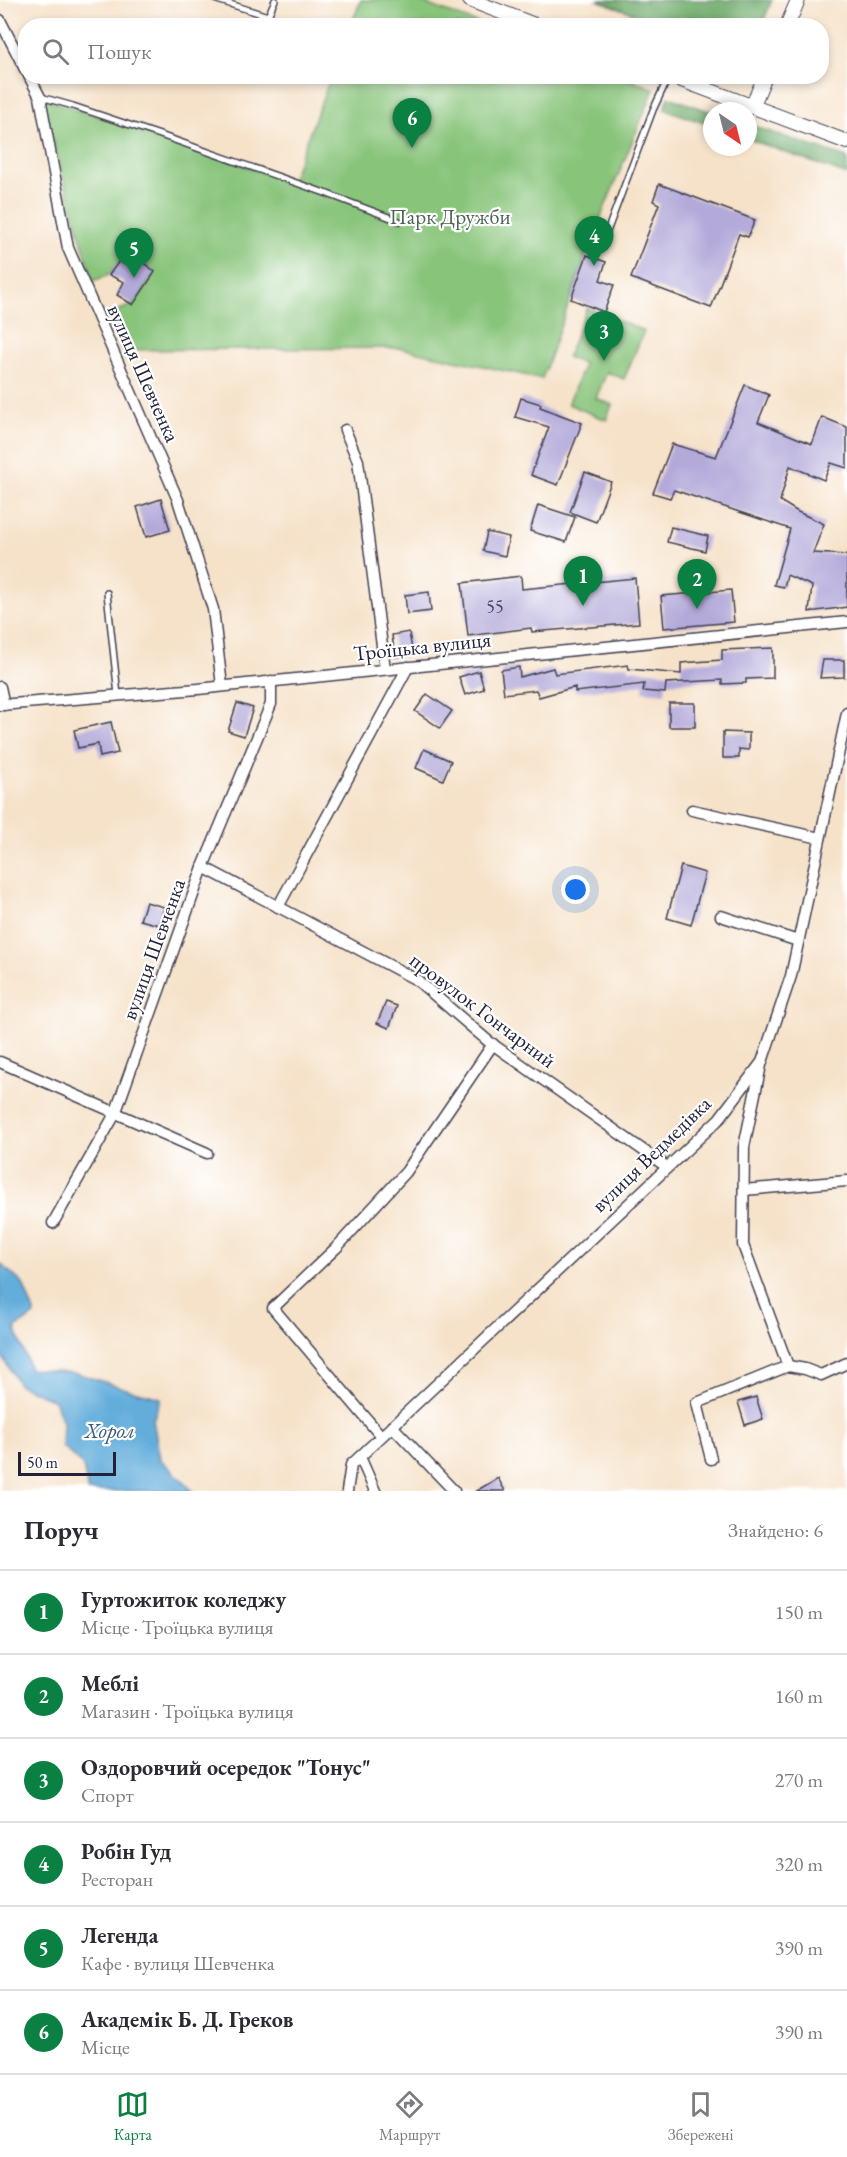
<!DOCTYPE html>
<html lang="uk">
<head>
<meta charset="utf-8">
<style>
	body { margin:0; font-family:"EB Garamond",serif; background:#f2f2f3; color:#2b2b33 }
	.compass { position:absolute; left:703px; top:102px; width:54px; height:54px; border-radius:50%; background:#fff; box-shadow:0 3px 9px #0003; rotate:145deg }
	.scale { position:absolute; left:18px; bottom:15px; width:98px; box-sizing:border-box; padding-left:6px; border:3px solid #22223b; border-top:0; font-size:16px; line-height:21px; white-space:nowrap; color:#22223b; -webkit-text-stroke:4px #fff; paint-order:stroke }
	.you { position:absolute; left:576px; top:890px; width:21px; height:21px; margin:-15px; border:4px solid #fff; border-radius:50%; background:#1a73e8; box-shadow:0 0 0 9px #1a73e833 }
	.badge { display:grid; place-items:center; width:39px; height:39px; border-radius:50%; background:#0b8043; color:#fff; font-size:20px; font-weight:700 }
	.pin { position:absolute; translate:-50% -50px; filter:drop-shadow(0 2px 3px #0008) }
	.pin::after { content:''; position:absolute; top:32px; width:21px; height:18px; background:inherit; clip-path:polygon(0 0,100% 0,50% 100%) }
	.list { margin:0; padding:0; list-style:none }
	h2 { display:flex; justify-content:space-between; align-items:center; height:78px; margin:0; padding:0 24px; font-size:26px }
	h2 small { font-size:20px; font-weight:400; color:#7c7c81 }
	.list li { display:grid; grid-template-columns:39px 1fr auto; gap:18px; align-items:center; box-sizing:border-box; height:84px; padding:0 24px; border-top:2px solid #e1e1e2 }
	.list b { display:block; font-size:22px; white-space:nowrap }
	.list p { margin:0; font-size:20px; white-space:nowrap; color:#7c7c81 }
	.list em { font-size:20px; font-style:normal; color:#7c7c81 }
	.icon { flex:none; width:33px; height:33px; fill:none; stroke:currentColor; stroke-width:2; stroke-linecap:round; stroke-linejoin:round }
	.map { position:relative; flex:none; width:847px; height:1491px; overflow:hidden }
	.search { position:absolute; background:#fff; box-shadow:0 3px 9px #0003; left:18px; right:18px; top:18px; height:66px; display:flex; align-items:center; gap:15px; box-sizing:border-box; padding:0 21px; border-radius:24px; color:#7c7c81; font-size:22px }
	.sheet { height:582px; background:#fff }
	nav { display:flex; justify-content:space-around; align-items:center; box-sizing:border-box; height:84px; border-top:2px solid #e1e1e2; background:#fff; font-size:16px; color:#7c7c81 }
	nav a { display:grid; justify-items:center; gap:3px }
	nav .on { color:#0b8043 }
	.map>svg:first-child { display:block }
	.green { fill:#88c47a; stroke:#55735a; stroke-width:1.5 }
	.forest { fill:#6eaa6a; stroke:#486652; stroke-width:1.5 }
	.water { fill:#63addb; stroke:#42688b; stroke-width:1.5 }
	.building { fill:#b4aada }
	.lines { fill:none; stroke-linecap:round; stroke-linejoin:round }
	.service-casing { stroke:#423f50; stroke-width:8 }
	.minor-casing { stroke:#423f50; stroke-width:13 }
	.tertiary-casing { stroke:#423f50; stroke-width:16 }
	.service { stroke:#fff; stroke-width:5 }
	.minor { stroke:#fff; stroke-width:10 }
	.tertiary { stroke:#fff; stroke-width:14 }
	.labels { text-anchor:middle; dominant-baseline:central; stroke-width:4.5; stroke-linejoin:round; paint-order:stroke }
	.number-label { font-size:18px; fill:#464463 }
	.park-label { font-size:21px; fill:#4b6354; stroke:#fff }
	.street-label { font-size:21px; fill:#22223b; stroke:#fff }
	.water-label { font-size:22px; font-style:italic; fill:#3c5a7b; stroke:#fff }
</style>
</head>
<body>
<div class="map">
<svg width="847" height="1491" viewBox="0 0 847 1491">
	<rect width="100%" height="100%" fill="#fff"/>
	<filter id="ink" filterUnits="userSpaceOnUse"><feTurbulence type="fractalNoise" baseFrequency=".0167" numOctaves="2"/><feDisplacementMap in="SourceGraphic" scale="12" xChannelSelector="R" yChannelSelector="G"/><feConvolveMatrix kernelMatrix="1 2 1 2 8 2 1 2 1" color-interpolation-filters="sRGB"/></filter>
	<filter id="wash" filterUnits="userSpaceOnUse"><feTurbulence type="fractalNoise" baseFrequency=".008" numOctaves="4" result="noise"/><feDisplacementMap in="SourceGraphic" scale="24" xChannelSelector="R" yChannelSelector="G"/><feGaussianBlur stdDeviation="1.35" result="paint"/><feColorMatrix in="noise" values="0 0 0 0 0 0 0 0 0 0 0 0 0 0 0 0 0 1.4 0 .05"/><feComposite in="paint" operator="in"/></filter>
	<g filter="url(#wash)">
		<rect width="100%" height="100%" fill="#f6e2c9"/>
		<!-- green -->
		<g class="green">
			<polygon points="361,0 415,0 483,25 351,25"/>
			<polygon points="620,76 654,89 590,243 542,379 400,348 123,350 108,314 133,305 155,272 127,251 109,275 93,281 40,97 291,181 331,77"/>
			<polygon points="587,308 644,331 624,379 607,372 596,398 612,405 606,420 568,404 584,364 567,357"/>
		</g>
		<!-- forest -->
		<g class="forest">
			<polygon points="597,0 772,0 762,25 664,25"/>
			<polygon points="669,97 712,112 712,126 664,109"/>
			<polygon points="748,124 847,158 847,175 748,139"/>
		</g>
		<!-- water -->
		<polygon class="water" points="0,1263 23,1284 35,1315 15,1328 30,1369 76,1373 130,1390 161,1398 153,1420 160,1459 193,1491 88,1491 83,1466 62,1446 63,1422 54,1400 19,1385 0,1353"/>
		<g id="blocks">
			<!-- building -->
			<g class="building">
				<polygon points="659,184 755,220 748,237 739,234 711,308 631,278 659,204 653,201"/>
				<polygon points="127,250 155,272 133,305 117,295 124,282 109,275"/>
				<polygon points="587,255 606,262 600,280 614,285 604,312 571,299"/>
				<polygon points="745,385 769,395 758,422 812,444 822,417 847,427 847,468 831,463 824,480 790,466 780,501 798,512 824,524 813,553 847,555 847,607 809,612 812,586 787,575 784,587 774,585 790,529 674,490 670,498 653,493 672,444 716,457"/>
				<polygon points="521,398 541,404 540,407 582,423 558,485 531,475 549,427 515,417"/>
				<polygon points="585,472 611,482 596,522 570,512"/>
				<polygon points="161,499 170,530 146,537 137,507"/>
				<polygon points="538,505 575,517 566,542 530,531"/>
				<polygon points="671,527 708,536 705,551 667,542"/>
				<polygon points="487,532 509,537 505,556 483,551"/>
				<polygon points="521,576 522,589 635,578 639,623 532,632 531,628 468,636 462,583"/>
				<polygon points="731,590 734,622 664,628 661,596"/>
				<polygon points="429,592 431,611 407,614 405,595"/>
				<polygon points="409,632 413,655 395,657 392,635"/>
				<polygon points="773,648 773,678 746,679 746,683 722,684 722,680 666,683 665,693 643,691 644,684 575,692 575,687 539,697 536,690 504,694 501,670 519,667 520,677 553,668 555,674 628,665 629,669 681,674 681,663 722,660 722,650"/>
				<polygon points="823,660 844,660 844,677 820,678"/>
				<polygon points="479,671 484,689 465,695 459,677"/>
				<polygon points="427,694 452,711 440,728 415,711"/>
				<polygon points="237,703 253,708 244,736 228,731"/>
				<rect x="669" y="703" width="26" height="24"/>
				<polygon points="111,722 118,753 100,757 98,744 78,748 74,730"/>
				<polygon points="723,732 749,733 749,750 739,749 739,758 723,758"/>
				<polygon points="424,749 451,761 443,780 416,768"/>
				<polygon points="681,866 705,873 691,925 667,918"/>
				<polygon points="146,902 164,907 159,925 140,920"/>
				<polygon points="386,1002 397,1006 389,1028 377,1023"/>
				<polygon points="756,1397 763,1419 745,1425 738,1402"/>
				<polygon points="498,1478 505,1491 476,1491"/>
			</g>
		</g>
	</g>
	<g filter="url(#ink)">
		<use href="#blocks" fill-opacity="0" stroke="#423f50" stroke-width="1.5"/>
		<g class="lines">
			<defs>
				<g id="service">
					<polyline points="217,0 268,16 275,0"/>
					<polyline points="41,97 73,106 160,135 325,193 399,221"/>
					<polyline points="602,245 653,110 669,76"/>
					<polyline points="107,593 118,695"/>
				</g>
				<g id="minor">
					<polyline points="0,20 26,71"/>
					<polyline points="29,76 40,97 68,248 178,500 213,609 222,686"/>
					<polyline points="345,430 358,461 385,669"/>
					<polyline points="0,687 4,705"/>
					<polyline points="0,705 198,689 847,622"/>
					<polyline points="692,810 820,838"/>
					<polyline points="203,867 417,980 488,1041 667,1167"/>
					<polyline points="278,907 408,667"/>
					<polyline points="721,916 798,941"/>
					<polyline points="0,1062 207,1153"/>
					<polyline points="744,1190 847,1181"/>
					<polyline points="53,1223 115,1114 203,867 271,704 271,681"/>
					<polyline points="788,1366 805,1369 821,1375 847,1363"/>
					<polyline points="392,1426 454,1491"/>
					<polyline points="381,1436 273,1308 336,1248 406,1172 493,1044"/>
					<polyline points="360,1457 375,1491"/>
					<polyline points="711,1459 697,1403 788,1366 743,1245 744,1147 761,1065"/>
					<polyline points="347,1491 351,1465 719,1119 762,1062 791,976 847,713"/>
				</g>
				<g id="tertiary">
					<polyline points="470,0 537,26"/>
					<polyline points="787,26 798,0"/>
					<polyline points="671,76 847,142"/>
					<polyline points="752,107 765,76"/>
				</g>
			</defs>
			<!-- service casing -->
			<use href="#service" class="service-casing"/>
			<!-- minor casing -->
			<use href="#minor" class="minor-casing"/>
			<!-- tertiary casing -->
			<use href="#tertiary" class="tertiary-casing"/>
			<!-- service -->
			<use href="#service" class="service"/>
			<!-- minor -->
			<use href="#minor" class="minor"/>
			<!-- tertiary -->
			<use href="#tertiary" class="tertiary"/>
		</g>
	</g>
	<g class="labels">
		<!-- number labels -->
		<g class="number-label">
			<text x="495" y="606">55</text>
		</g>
		<!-- park labels -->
		<g class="park-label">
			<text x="450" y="216">Парк Дружби</text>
		</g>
		<!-- street labels -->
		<g class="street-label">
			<text transform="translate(144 373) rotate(66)">вулиця Шевченка</text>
			<text transform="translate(422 646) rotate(-6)">Троїцька вулиця</text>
			<text transform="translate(153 949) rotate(-70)">вулиця Шевченка</text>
			<text transform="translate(483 1010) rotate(37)">провулок Гончарний</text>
			<text transform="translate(651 1154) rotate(-44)">вулиця Ведмедівка</text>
		</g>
		<!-- water labels -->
		<g class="water-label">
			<text x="110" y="1430">Хорол</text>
		</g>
	</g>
</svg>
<svg class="compass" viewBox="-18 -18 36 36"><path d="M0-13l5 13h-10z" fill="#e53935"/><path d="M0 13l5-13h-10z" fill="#7c7c81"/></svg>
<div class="scale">50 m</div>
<div class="you"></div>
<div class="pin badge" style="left:583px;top:606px">1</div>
<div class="pin badge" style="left:697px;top:609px">2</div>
<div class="pin badge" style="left:604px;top:361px">3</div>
<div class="pin badge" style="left:594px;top:266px">4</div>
<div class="pin badge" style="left:134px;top:278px">5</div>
<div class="pin badge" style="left:412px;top:148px">6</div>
<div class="search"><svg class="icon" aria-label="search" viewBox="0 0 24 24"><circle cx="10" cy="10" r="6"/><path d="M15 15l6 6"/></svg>Пошук</div>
</div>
<section class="sheet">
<h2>Поруч<small>Знайдено: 6</small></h2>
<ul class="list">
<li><span class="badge">1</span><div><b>Гуртожиток коледжу</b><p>Місце · Троїцька вулиця</p></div><em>150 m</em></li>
<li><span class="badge">2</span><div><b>Меблі</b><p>Магазин · Троїцька вулиця</p></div><em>160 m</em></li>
<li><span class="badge">3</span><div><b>Оздоровчий осередок &quot;Тонус&quot;</b><p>Спорт</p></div><em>270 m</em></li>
<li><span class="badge">4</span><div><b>Робін Гуд</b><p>Ресторан</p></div><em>320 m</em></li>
<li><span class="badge">5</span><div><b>Легенда</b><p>Кафе · вулиця Шевченка</p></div><em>390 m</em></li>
<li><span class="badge">6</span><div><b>Академік Б. Д. Греков</b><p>Місце</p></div><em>390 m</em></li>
</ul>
</section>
<nav>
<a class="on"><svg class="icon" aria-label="map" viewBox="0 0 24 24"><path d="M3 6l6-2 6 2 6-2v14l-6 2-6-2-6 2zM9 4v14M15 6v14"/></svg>Карта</a>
<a><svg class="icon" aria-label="directions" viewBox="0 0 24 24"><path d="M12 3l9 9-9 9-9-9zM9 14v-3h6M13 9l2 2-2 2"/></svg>Маршрут</a>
<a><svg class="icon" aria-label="saved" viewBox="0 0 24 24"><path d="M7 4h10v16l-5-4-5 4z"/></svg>Збережені</a>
</nav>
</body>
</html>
